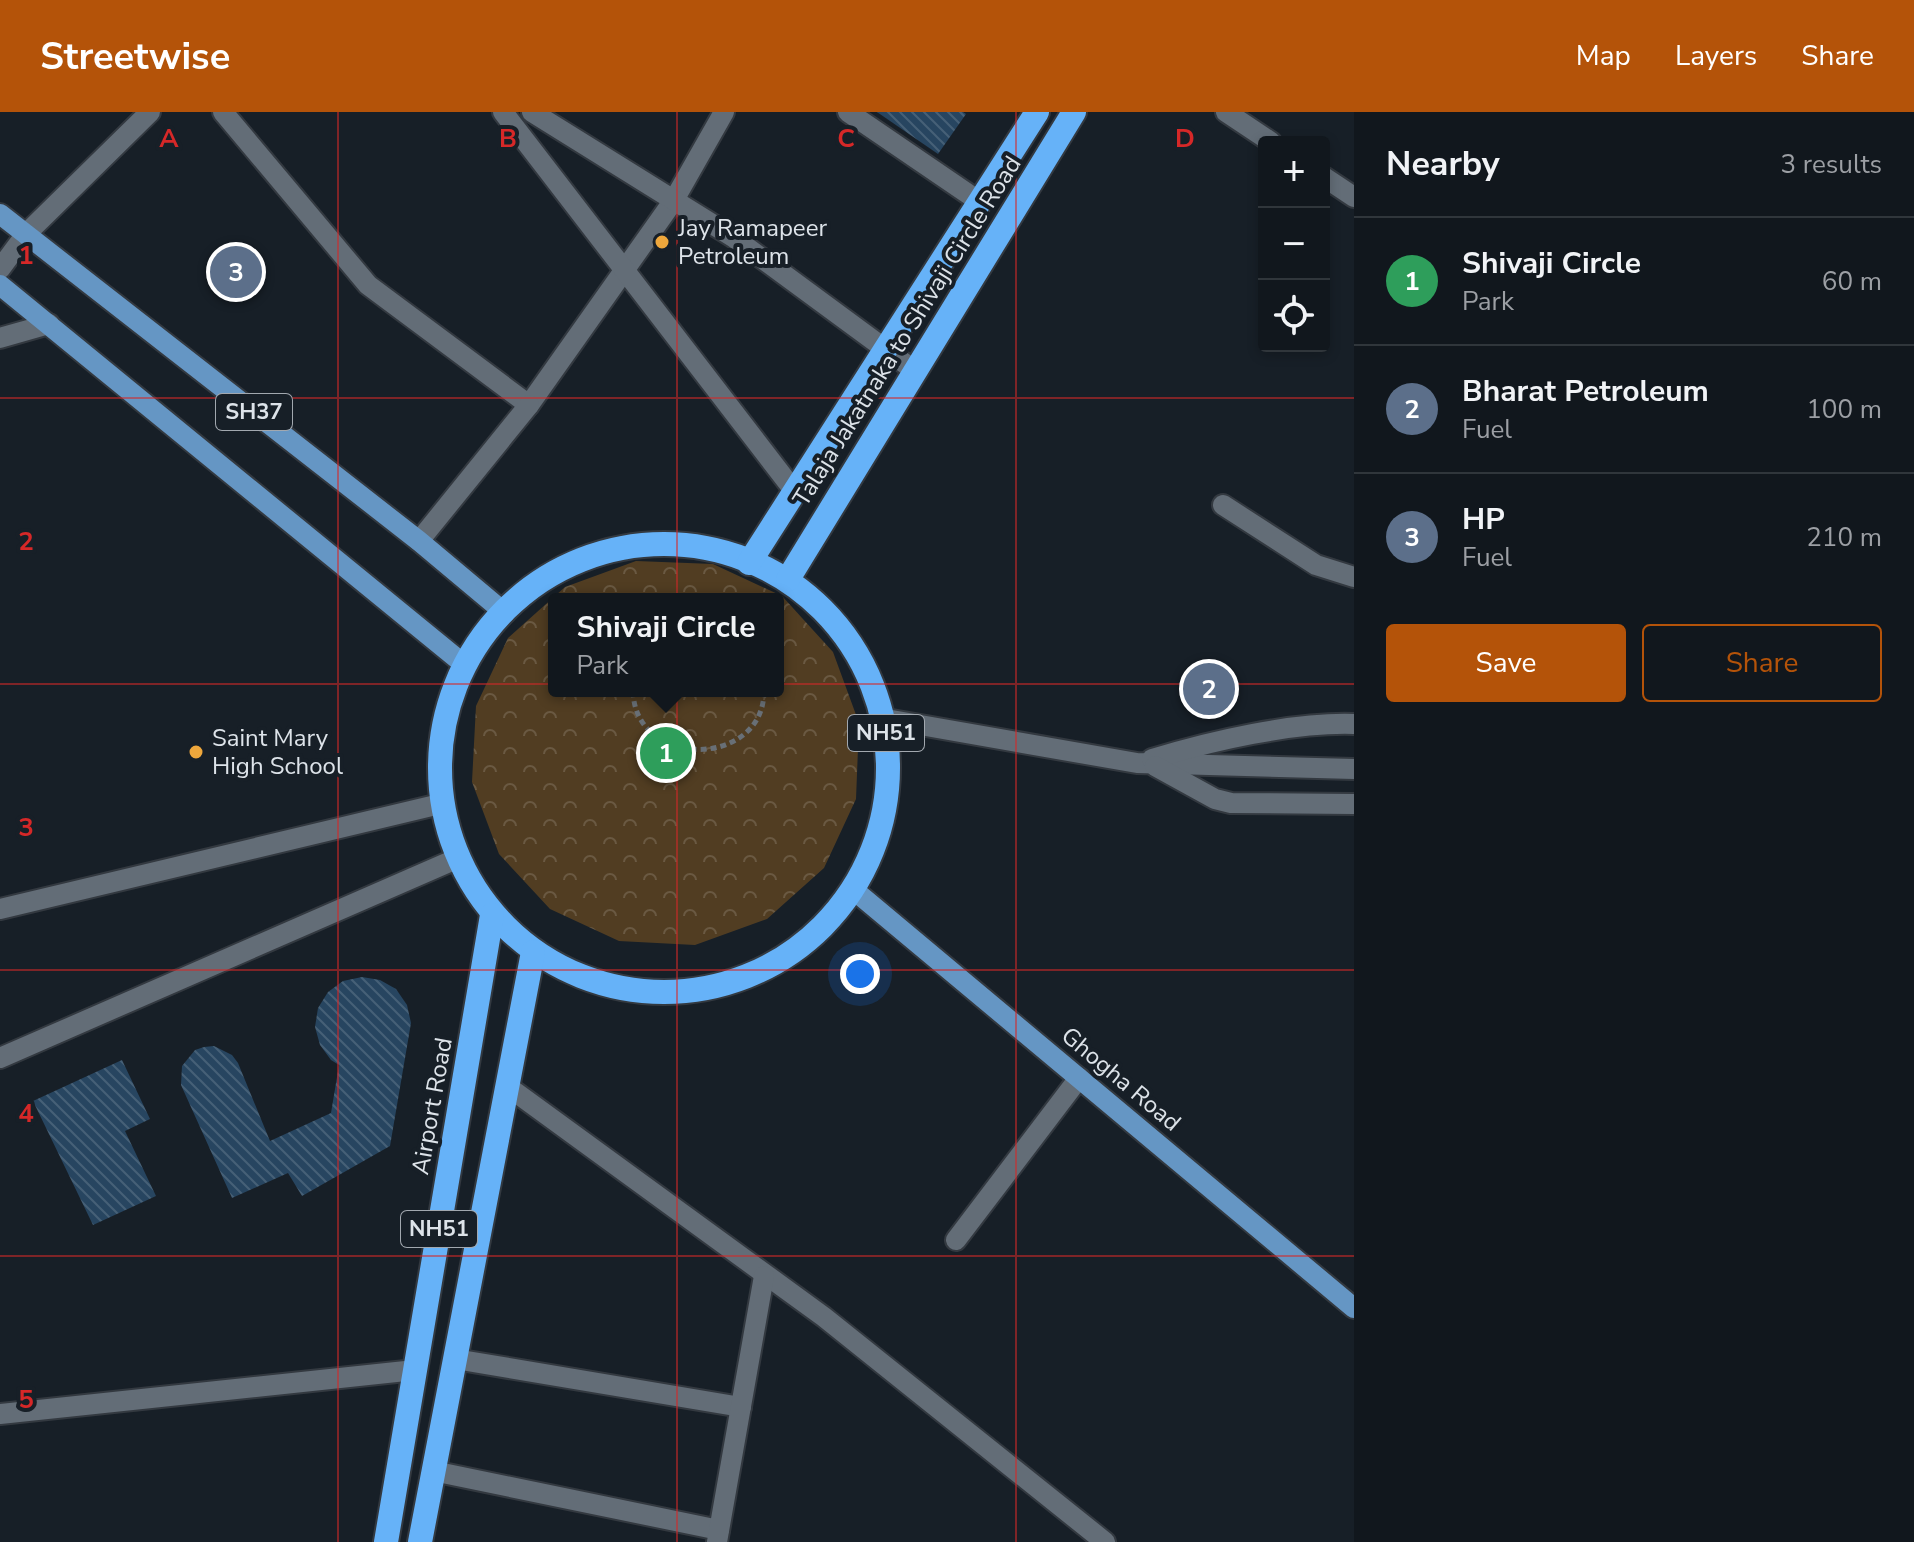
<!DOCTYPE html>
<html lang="en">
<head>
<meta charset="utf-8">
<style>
	body { margin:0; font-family:"Nunito Sans",sans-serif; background:#1a2026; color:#f1f3f6 }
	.controls { position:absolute; right:24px; top:24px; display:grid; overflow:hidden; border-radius:8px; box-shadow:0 4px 12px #0003 }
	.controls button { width:72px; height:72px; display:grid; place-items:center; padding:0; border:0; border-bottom:2px solid #30363b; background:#11171d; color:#f1f3f6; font:40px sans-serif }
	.you { position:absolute; left:860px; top:862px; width:28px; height:28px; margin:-20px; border:6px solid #fff; border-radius:50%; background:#1a73e8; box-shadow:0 0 0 12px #1a73e833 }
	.badge { display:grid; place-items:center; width:52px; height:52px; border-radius:50%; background:#b45309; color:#fff; font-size:26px; font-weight:700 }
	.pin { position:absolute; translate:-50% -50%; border:4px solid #fff; box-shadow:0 2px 8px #0006 }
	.popup { position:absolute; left:548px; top:481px; width:236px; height:104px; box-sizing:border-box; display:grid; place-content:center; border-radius:8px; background:#11171d; filter:drop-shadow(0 2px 6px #0005); font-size:26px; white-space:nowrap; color:#9c9fa4 }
	.popup b { font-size:30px; color:#f1f3f6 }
	.popup::after { content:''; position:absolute; left:50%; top:100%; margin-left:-16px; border:16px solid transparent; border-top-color:#11171d }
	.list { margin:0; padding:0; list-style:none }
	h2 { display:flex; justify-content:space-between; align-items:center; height:104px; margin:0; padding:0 32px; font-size:34px }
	h2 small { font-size:26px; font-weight:400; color:#9c9fa4 }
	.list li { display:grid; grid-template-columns:52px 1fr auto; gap:24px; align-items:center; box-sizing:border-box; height:128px; padding:0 32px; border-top:2px solid #30363b }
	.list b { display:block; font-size:30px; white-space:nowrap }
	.list p { margin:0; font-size:26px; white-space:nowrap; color:#9c9fa4 }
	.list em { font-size:26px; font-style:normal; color:#9c9fa4 }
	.actions { display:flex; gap:16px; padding:24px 32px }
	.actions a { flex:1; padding:18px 0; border:2px solid #b45309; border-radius:8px; text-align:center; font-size:28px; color:#b45309 }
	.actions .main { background:#b45309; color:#fff }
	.icon { flex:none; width:44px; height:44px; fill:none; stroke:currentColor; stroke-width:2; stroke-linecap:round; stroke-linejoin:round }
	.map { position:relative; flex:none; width:1354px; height:1430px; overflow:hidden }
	header { display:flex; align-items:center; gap:48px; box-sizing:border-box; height:112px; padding:0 40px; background:#b45309; color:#fff }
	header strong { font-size:38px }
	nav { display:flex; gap:44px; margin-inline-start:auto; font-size:28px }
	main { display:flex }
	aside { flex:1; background:#11171d }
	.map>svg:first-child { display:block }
	.park { fill:url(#park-crowns); fill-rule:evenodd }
	.building { fill:url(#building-back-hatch) }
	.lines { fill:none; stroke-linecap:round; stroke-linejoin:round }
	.minor-casing { stroke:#333940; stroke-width:24 }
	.major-casing { stroke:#333940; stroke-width:24 }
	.highway-casing { stroke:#333940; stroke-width:28 }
	.path { stroke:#686f76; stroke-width:5; stroke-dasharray:6 4; stroke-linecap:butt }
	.minor { stroke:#636d77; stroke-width:20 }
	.major { stroke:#6596c4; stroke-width:20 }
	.highway { stroke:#66b2f8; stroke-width:24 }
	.grid { fill:none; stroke:#d62828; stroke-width:2; stroke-opacity:0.55 }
	.poi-dot { fill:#eea73c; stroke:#171f27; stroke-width:3 }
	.labels { text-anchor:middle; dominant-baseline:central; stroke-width:8; stroke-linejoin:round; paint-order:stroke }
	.shield { fill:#171f27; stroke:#a2a8af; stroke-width:2 }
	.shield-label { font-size:22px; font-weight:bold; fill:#dde3e9 }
	.poi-label { font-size:24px; fill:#dde3e9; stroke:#171f27; text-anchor:start }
	.street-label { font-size:24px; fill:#dde3e9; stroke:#171f27 }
	.grid-label { font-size:26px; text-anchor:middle; font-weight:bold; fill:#d62828; stroke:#171f27; stroke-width:8; stroke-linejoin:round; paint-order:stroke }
</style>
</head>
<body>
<header>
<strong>Streetwise</strong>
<nav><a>Map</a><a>Layers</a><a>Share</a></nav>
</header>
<main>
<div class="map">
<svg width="1354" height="1430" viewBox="0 0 1354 1430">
	<defs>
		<pattern id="park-crowns" width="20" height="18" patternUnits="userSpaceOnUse" patternTransform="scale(2)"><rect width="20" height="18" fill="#513d22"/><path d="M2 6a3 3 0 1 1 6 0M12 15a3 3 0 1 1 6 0" fill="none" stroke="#6a5942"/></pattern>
		<pattern id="building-back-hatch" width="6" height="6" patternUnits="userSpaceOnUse" patternTransform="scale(2)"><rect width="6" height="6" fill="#274560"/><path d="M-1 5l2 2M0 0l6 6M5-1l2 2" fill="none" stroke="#466077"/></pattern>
	</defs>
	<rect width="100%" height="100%" fill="#171f27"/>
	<!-- park -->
	<path class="park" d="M636,449l77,3 69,32 51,56 26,71 -3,76 -32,69 -57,51 -72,26 -76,-4 -69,-32 -51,-55 -27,-72 4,-76 32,-68 57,-51zM554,487h224v92h-224z"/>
	<!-- building -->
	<g class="building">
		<polygon points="877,0 963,0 966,2 938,42"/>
		<polygon points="362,865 380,868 396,877 407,893 411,911 390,1034 302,1084 288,1061 232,1086 181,973 182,954 195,938 204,935 214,934 232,943 238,951 270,1029 331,1001 339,953 331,948 320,933 315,915 318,896 328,880 343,869"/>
		<polygon points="122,948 150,1007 125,1019 156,1084 93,1113 33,989"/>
	</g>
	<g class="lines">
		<defs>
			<g id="minor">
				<polyline points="223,0 368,173 529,293 674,88 724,0"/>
				<polyline points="503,0 795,380"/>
				<polyline points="532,0 733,125 915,259"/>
				<polyline points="848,0 980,90"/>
				<polyline points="1226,0 1271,30"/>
				<polyline points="1324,65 1354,85"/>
				<polyline points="0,157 26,122 150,0"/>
				<polyline points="0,226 49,212"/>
				<polyline points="1223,393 1316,453 1354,465"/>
				<polyline points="419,429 529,293"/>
				<polyline points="886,607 1137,651 1354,657"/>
				<path d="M1152,647c59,-18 141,-37 202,-35"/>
				<polyline points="1155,654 1215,687 1231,691 1354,692"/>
				<polyline points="0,797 440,692"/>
				<polyline points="0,946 456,747"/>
				<polyline points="507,974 824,1205 1105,1430"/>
				<polyline points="956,1128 1079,966"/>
				<polyline points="455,1247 741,1295"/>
				<polyline points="0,1302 415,1258"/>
				<polyline points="433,1359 719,1418"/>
				<polyline points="717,1430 764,1164"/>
			</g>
			<g id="major">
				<polyline points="0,102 419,429 505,501"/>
				<polyline points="0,173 466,554"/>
				<polyline points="855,779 1354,1196"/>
			</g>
			<g id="highway">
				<circle cx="664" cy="656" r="224"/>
				<polyline points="749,451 1037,0"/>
				<polyline points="788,467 1074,0"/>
				<polyline points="386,1430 492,803"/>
				<polyline points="420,1430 533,840"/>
			</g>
		</defs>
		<!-- minor casing -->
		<use href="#minor" class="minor-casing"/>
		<!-- major casing -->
		<use href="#major" class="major-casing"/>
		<!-- highway casing -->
		<use href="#highway" class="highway-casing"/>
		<!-- path -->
		<path class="path" d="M633,579c2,79 131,77 131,0"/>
		<!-- minor -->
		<use href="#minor" class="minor"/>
		<!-- major -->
		<use href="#major" class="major"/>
		<!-- highway -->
		<use href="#highway" class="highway"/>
	</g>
	<!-- grid -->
	<path class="grid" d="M338,0v1430M677,0v1430M1016,0v1430M0,286h1354M0,572h1354M0,858h1354M0,1144h1354"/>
	<!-- markers -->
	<g class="poi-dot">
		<circle cx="662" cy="130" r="8"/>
		<circle cx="196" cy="640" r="8"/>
	</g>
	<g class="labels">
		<!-- shield labels -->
		<g class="shield">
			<rect x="216" y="282" width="76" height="36" rx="6"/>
			<rect x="848" y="603" width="76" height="36" rx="6"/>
			<rect x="401" y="1099" width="76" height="36" rx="6"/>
		</g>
		<g class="shield-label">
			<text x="254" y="300">SH37</text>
			<text x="886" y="621">NH51</text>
			<text x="439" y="1117">NH51</text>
		</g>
		<!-- poi labels -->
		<g class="poi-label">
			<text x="678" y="116">Jay Ramapeer<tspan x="678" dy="28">Petroleum</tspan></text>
			<text x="212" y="626">Saint Mary<tspan x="212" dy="28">High School</tspan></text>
		</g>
		<!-- street labels -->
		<g class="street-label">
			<text transform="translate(907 219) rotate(-58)">Talaja Jakatnaka to Shivaji Circle Road</text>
			<text transform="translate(1121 967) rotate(40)">Ghogha Road</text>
			<text transform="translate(432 994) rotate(-80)">Airport Road</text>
		</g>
	</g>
	<g class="grid-label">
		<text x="169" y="35">A</text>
		<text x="508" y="35">B</text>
		<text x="846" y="35">C</text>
		<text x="1185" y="35">D</text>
		<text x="26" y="152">1</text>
		<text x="26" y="438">2</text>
		<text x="26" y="724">3</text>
		<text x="26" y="1010">4</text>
		<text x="26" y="1296">5</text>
	</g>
</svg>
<div class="controls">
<button>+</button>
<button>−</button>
<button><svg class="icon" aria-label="locate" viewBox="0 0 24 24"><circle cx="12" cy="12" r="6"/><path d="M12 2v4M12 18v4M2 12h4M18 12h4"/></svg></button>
</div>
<div class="you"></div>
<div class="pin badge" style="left:666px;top:641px;background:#2e9e5b">1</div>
<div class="popup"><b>Shivaji Circle</b>Park</div>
<div class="pin badge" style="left:1209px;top:577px;background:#5c6f8a">2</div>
<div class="pin badge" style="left:236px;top:160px;background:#5c6f8a">3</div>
</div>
<aside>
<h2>Nearby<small>3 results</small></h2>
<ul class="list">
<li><span class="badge" style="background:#2e9e5b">1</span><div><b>Shivaji Circle</b><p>Park</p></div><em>60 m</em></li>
<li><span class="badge" style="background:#5c6f8a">2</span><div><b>Bharat Petroleum</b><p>Fuel</p></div><em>100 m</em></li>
<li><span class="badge" style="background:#5c6f8a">3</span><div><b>HP</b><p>Fuel</p></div><em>210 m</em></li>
</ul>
<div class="actions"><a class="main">Save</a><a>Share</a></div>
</aside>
</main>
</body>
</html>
